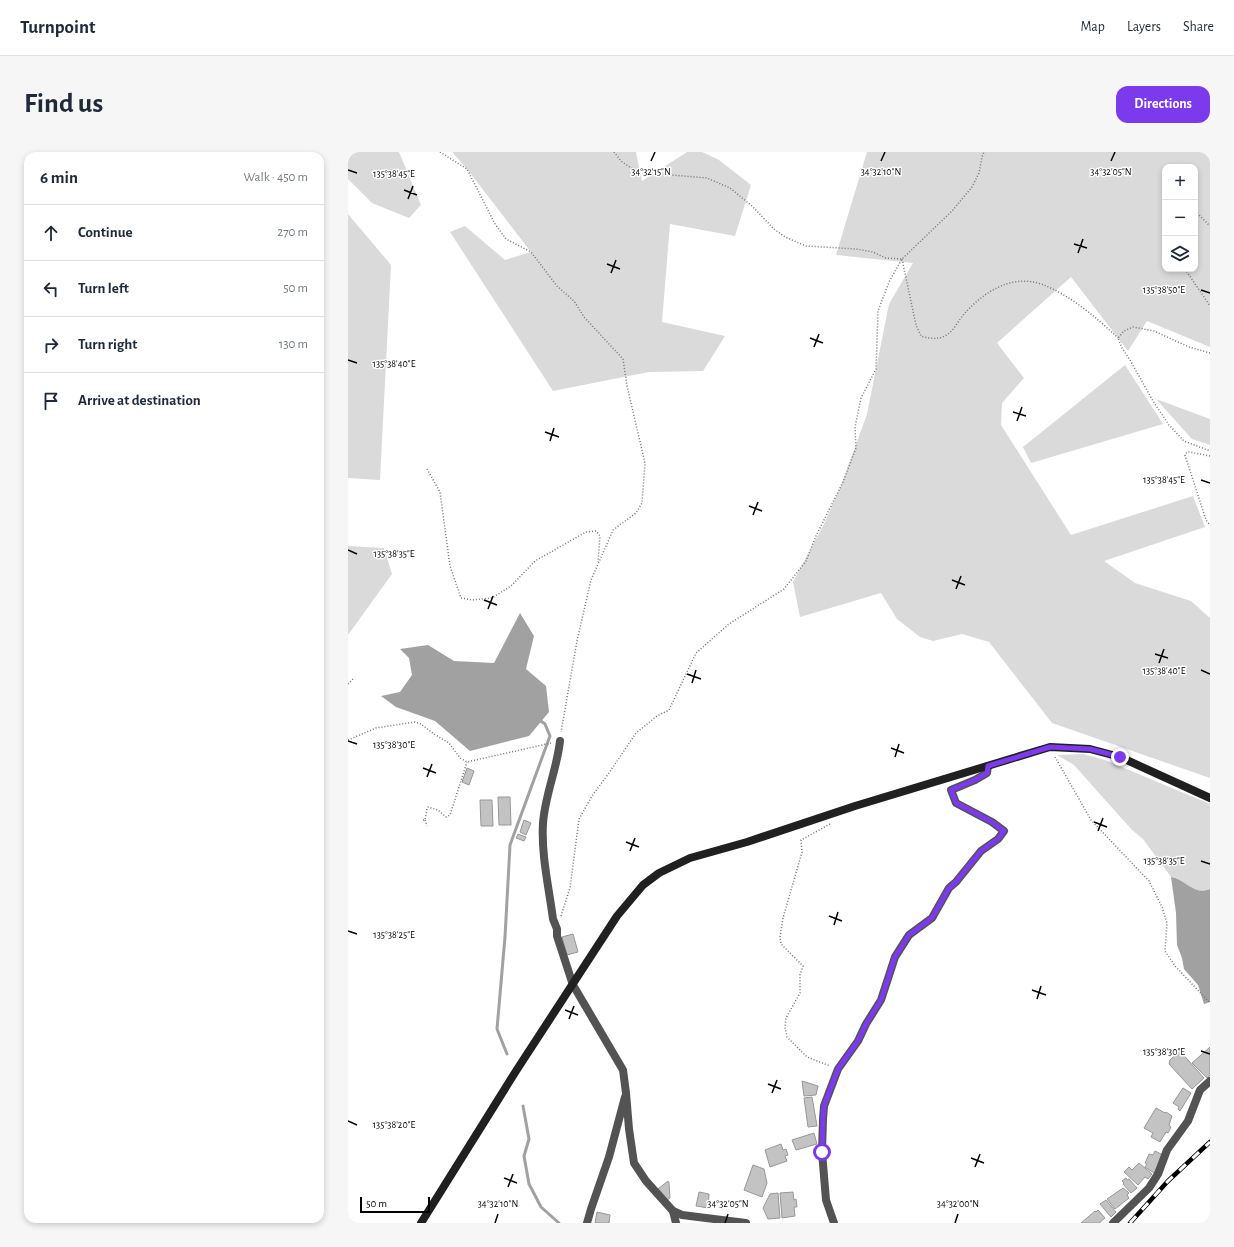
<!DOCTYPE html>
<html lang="en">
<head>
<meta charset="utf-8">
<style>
	body { margin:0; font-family:"Alegreya Sans",sans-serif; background:#f6f6f7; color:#1f2937 }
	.controls { position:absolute; right:12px; top:12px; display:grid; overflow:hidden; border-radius:8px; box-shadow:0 2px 6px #0003 }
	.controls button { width:36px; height:36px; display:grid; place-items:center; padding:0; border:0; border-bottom:1px solid #e0e1e3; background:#fff; color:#1f2937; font:20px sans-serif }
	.scale { position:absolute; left:12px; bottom:10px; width:70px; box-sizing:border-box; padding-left:4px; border:2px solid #000; border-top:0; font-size:11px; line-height:14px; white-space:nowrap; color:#000; -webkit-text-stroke:3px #fff; paint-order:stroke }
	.stop { position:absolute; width:12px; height:12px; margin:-9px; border:3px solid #7c3aed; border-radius:50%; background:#fff }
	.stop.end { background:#7c3aed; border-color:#fff; box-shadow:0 1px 4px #0008 }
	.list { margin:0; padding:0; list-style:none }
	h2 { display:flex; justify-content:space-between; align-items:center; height:52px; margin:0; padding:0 16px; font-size:17px }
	h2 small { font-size:13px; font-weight:400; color:#747a83 }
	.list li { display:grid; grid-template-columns:26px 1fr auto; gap:12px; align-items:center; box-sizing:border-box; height:56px; padding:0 16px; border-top:1px solid #e0e1e3 }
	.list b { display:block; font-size:15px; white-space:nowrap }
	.list em { font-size:13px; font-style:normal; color:#747a83 }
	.icon { flex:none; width:22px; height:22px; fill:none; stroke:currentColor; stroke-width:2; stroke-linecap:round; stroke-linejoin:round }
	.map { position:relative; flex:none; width:862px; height:1071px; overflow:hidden; border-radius:12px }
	header { display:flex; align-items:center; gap:24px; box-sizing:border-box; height:56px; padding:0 20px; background:#fff; border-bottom:1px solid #e0e1e3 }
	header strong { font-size:19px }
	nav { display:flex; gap:22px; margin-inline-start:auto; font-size:14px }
	.intro { display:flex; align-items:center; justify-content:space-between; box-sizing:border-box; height:96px; padding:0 24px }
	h1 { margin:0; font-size:28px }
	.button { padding:10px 18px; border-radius:12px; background:#7c3aed; color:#fff; font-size:14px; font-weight:700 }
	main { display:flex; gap:24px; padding:0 24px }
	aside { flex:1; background:#fff; border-radius:12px; box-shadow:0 2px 6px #0003 }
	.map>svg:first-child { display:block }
	.green { fill:#dadada; fill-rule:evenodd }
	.water { fill:#a1a1a1 }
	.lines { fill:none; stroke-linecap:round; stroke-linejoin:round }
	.stream { stroke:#a1a1a1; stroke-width:3 }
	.building { fill:#c3c3c3; stroke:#979797 }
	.path { stroke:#757575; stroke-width:1.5; stroke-dasharray:1 2; stroke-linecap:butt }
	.street { stroke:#535353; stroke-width:8 }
	.secondary { stroke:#202020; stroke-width:8 }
	.rail-casing { stroke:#000; stroke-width:4.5 }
	.rail { stroke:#fff; stroke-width:3; stroke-dasharray:9; stroke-linecap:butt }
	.route { stroke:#7c3aed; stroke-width:5 }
	.ticks { fill:none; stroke:#000; stroke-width:1.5 }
	.ticks-label { font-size:10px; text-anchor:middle; fill:#000; stroke:#fff; stroke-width:3; stroke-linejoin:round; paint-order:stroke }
</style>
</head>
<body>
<header>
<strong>Turnpoint</strong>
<nav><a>Map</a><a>Layers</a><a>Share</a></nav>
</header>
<div class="intro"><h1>Find us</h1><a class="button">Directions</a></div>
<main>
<aside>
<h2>6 min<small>Walk · 450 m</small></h2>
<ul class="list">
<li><svg class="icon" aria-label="ahead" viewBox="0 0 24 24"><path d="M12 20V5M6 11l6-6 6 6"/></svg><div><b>Continue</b></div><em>270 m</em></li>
<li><svg class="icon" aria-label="left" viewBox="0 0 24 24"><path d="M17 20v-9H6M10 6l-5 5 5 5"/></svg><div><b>Turn left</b></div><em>50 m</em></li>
<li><svg class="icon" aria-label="right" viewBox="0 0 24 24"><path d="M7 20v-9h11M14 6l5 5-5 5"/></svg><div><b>Turn right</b></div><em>130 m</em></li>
<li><svg class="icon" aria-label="arrive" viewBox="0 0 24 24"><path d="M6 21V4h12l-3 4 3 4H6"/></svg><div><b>Arrive at destination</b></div></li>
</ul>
</aside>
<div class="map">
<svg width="862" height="1071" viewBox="0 0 862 1071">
	<rect width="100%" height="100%" fill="#fff"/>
	<!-- green -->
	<g class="green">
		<polygon points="0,0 51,0 73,53 61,66 24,51 0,27"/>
		<polygon points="104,0 288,0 294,29 339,0 354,0 371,8 403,33 387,84 322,72 314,170 377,184 355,219 301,220 205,239 102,80 117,74 157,108 183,100 119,17"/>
		<path d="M519,0h343v195l-63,-26 -19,30 -57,-74 -74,66 27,35 -22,25 -1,22 70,110 122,-39 12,31 -101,34 31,22 56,18 19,17v160l-158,-55 -63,-81 -27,-8 -29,7 -13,-4 -23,-18 -16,-26 -81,24 -7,-35 31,-58 18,-41 25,-69 22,-110 24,-41 -77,-8zM817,15h30v102h-30z"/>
		<polygon points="0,62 43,113 32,328 0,326"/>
		<polygon points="777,213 815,272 683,311 675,295"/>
		<polygon points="808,247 862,267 862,293 844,287"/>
		<polygon points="0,394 36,396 44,422 0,483"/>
		<path d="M735,602l22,6 105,44v85c-16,7 -25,-10 -39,-12l-28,-38 -11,-9 -58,-65 -17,-10z"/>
	</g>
	<!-- water -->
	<g class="water">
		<polygon points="172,461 186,484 178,517 198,534 201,560 181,584 122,599 87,569 48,555 33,544 52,540 64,523 61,506 52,497 80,493 106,509 146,511"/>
		<path d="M823,725c14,2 23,19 39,12v113l-6,2 -6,-19 -14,-16 -2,-11 -5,-13 -1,-32z"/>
	</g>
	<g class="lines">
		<!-- stream -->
		<g class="stream">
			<polyline points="159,902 149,877 157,785 162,693 202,584 197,572 190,567"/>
			<polyline points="175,954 181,987 176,1004 181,1032 193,1055 211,1071"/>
		</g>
	</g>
	<!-- building -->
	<g class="building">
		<polygon points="119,616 126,619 121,633 114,630"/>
		<polygon points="150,645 162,645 163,673 151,673"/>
		<polygon points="132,648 144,648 145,674 133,674"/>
		<polygon points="176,668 183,671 178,683 172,680"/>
		<polygon points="170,682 178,685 176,689 168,686"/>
		<polygon points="225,782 230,800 219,803 214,785"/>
		<polygon points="862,895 862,923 859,926 844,911"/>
		<polygon points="832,899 856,926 844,937 821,912 822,908"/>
		<polygon points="454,929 470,934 468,943 456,944"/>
		<polygon points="835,936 843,941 832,959 830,957 831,955 825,951"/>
		<polygon points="464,945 469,974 460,975 456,946"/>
		<polygon points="808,956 817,961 818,960 824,964 821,973 823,975 820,981 818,980 812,990 803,985 805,981 796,976"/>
		<polygon points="466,981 469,992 448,998 444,988"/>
		<polygon points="433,992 435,998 438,997 440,1003 437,1004 439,1009 422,1015 417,998"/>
		<polygon points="807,999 815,1003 806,1021 797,1015 799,1012 797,1011 801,1002 805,1003"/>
		<polygon points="791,1011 804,1022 800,1027 797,1025 790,1033 776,1020 781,1015 784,1018"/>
		<polygon points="405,1013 416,1017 419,1031 414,1045 396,1038"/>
		<polygon points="778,1026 779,1028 781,1027 789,1036 783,1041 775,1032 776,1031 774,1029"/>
		<polygon points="320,1029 321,1031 322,1046 319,1048 310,1037"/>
		<polygon points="775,1036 781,1041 779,1043 781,1046 767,1057 759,1047"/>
		<polygon points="351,1040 361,1042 360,1056 348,1054"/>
		<polygon points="445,1040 446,1048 448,1047 449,1055 446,1055 447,1064 434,1066 432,1041"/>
		<polygon points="430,1041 432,1066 420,1067 415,1056 422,1042"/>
		<polygon points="758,1048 768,1060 763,1065 752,1052"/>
		<polygon points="750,1058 757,1066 752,1070 752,1071 733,1071 747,1059 748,1060"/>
		<polygon points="249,1060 262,1063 261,1071 247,1071"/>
	</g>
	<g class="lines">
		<!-- path -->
		<g class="path">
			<polyline points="92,0 119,17 147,72 158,87 183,100 209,134 226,149 236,165 275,207 279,234 297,311 294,351 288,361 265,378 243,428 229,489 213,580"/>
			<polyline points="266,0 273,9 283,16 300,21 359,26 382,36 404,54 426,77 437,85 458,94 508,97 525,100 538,106 554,107"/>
			<polyline points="847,59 862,74"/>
			<path d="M554,107l14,66 5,11c9,3 19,4 27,-2 7,-5 11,-15 17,-21 19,-21 46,-39 76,-29 28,10 56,34 77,54"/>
			<polyline points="837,117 862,154"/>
			<polyline points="862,201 841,195 806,179 785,175 776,179 770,186 774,196 782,208 805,249 821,273 836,289 862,299"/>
			<polyline points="862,304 842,300 839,300 837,303 858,368 862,373"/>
			<polyline points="79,317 92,340 102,414 113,446 124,448 144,446 163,434 187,409 238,380 248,379 252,384 250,410"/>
			<polyline points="0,532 5,527"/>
			<polyline points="0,588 28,576 67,570 73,572 86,582 101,591 112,606 119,610 203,591"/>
			<polyline points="707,605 743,668 801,729 814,755 819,771 817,799 827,814 862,851"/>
			<polyline points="75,668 77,668 79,657 80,655 90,658 98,665 102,663 119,610"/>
			<polyline points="77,668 79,674"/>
			<polyline points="482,672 453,688 454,700 435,766 432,785 433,792 455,814 452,823 452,841 438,866 437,875 439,885 459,905 482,914"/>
			<polyline points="213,764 222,736 231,667 244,644 261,621 288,581 309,564 321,558 348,501 381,472 436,437 458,409 468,384 495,330 508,296 507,275 513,246 528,217 530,159 541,130 554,107 604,59 624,35 631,21 634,5 636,0"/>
		</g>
		<!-- street -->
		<g class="street">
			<path d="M212,589c-3,28 -15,54 -17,82 -2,32 6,65 10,96l4,10v7l16,49 50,85 3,23 3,36 5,34 12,18 27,30 9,4 64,8"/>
			<polyline points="325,1059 328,1071"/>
			<polyline points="239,1071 243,1057 261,1005 277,945"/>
			<polyline points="486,1071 478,1048 474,1000 475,967 476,954 490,917 510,889 518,872 533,848 547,805 561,783 584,766 601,736 608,730 633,699 650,687 656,679 644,670 608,651 603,638 627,628 639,621 640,614"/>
			<polyline points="765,1071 801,1036 810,1022 819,998 840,969 852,938 862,929"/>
		</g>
		<!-- secondary -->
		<polyline class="secondary" points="73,1071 168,919 269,764 295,733 311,721 342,706 399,690 507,654 702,595 742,597 772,605 862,646"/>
		<defs>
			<polyline id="rail" points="782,1071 820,1029 862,990"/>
		</defs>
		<!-- rail casing -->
		<use href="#rail" class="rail-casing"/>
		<!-- rail -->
		<use href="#rail" class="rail"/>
	</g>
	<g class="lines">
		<!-- route -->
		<polyline class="route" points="474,1000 475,967 476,954 490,917 510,889 518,872 533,848 547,805 561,783 584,766 601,736 608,730 633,699 650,687 656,679 644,670 608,651 603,638 627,628 639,621 640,614 702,595 742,597 772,605"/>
	</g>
	<!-- ticks -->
	<path class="ticks" d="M303,9l4,-9M533,9l4,-9M763,9l4,-9M0,18l9,3M56,38l13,5M60,47l5,-13M726,92l13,4M730,101l5,-14M259,112l13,5M263,121l5,-13M853,138l9,3M462,186l13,5M466,195l5,-13M0,208l9,3M665,260l13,4M669,269l5,-14M197,280l14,5M202,289l4,-13M853,328l9,3M401,354l13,5M405,363l5,-13M0,398l9,4M604,428l13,5M608,437l5,-13M136,448l13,5M140,457l5,-13M807,502l13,4M811,511l5,-14M853,518l9,4M339,522l14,5M344,531l4,-13M0,589l9,3M543,596l13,5M547,605l4,-13M75,616l13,5M79,625l5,-13M746,670l13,5M750,679l5,-13M278,690l13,5M282,699l5,-13M853,709l9,3M481,764l13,5M486,773l4,-13M0,779l9,3M684,838l14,5M689,847l4,-13M217,858l13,5M221,867l5,-13M853,899l9,3M420,932l13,5M424,941l5,-13M0,969l9,4M623,1006l13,5M627,1015l5,-13M156,1026l13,5M160,1035l5,-13M147,1071l3,-9M377,1071l3,-9M607,1071l3,-9"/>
	<g class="ticks-label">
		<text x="303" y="23">34°32'15"N</text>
		<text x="533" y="23">34°32'10"N</text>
		<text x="763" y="23">34°32'05"N</text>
		<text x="46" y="25">135°38'45"E</text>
		<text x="816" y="141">135°38'50"E</text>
		<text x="46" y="215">135°38'40"E</text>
		<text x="816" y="331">135°38'45"E</text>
		<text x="46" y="405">135°38'35"E</text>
		<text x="816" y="522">135°38'40"E</text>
		<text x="46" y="596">135°38'30"E</text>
		<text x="816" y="712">135°38'35"E</text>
		<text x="46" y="786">135°38'25"E</text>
		<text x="816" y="903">135°38'30"E</text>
		<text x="46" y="976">135°38'20"E</text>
		<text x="150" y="1055">34°32'10"N</text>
		<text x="380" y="1055">34°32'05"N</text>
		<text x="610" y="1055">34°32'00"N</text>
	</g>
</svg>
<div class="controls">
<button>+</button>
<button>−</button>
<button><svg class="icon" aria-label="layers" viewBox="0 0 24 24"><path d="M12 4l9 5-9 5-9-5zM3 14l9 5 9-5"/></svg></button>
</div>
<div class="scale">50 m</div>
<div class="stop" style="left:474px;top:1000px"></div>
<div class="stop end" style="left:772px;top:605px"></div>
</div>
</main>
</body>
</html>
